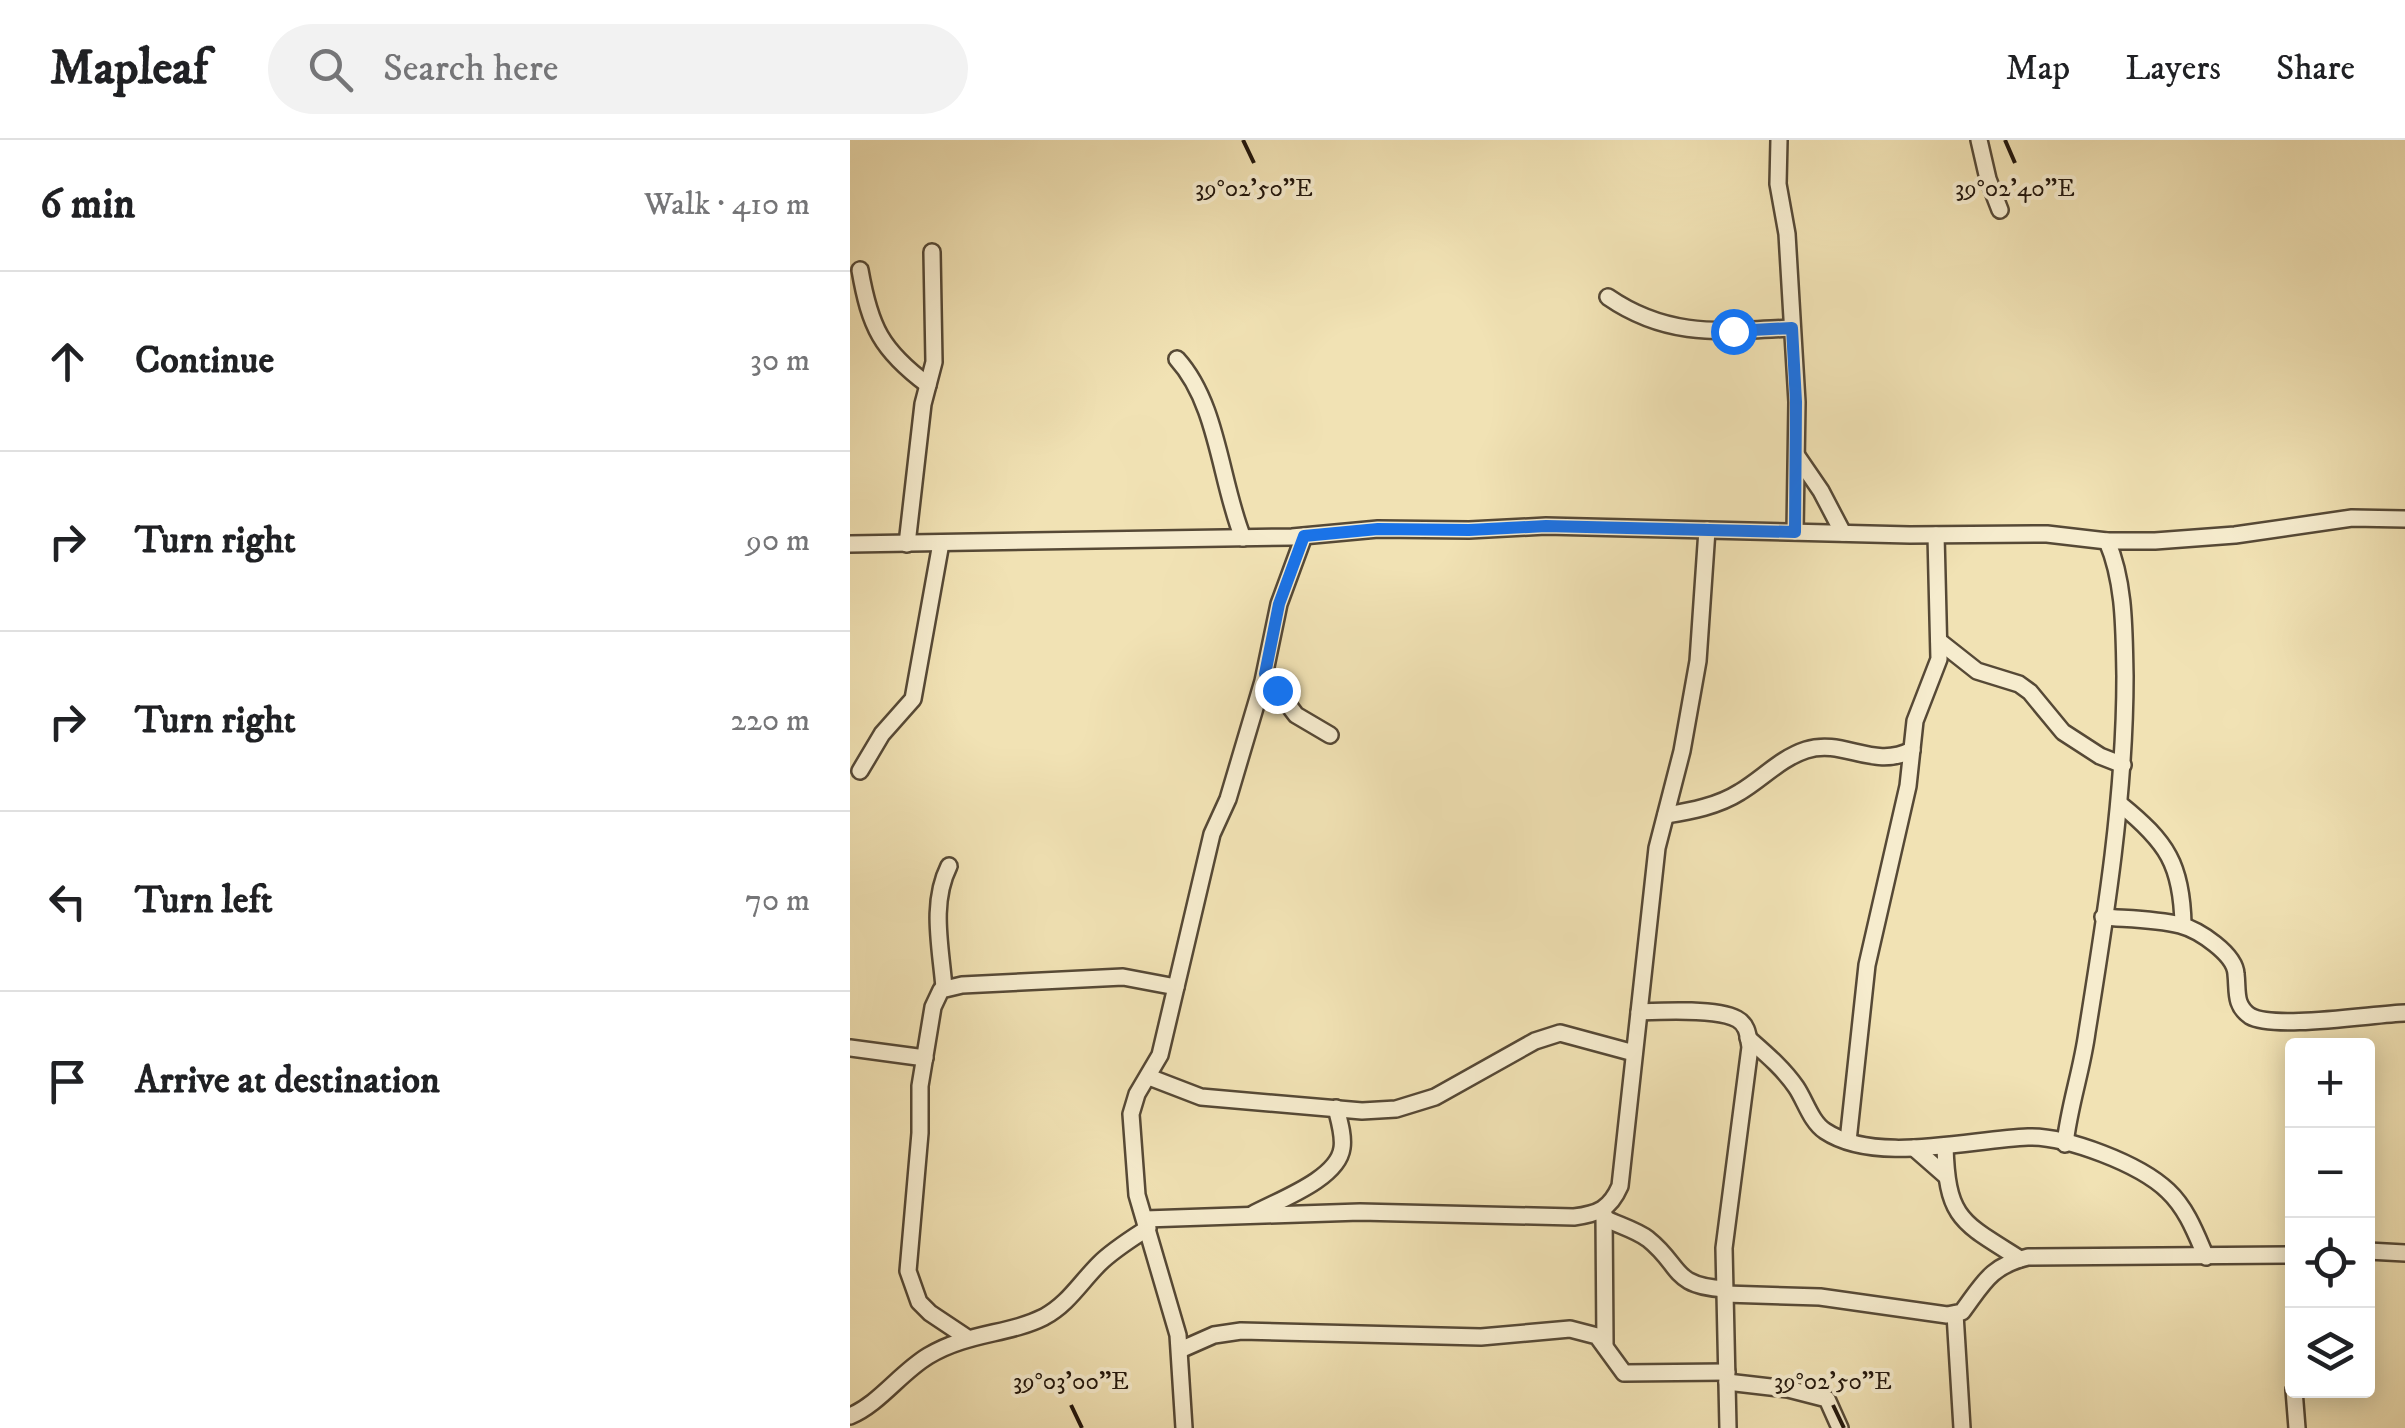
<!DOCTYPE html>
<html lang="en">
<head>
<meta charset="utf-8">
<style>
	body { margin:0; font-family:"IM FELL DW Pica",serif; background:#f2f2f2; color:#202124 }
	.controls { position:absolute; right:30px; bottom:30px; display:grid; overflow:hidden; border-radius:10px; box-shadow:0 5px 25px #0003 }
	.controls button { width:90px; height:90px; display:grid; place-items:center; padding:0; border:0; border-bottom:2px solid #e0e0e0; background:#fff; color:#202124; font:50px sans-serif }
	.stop { position:absolute; width:30px; height:30px; margin:-22px; border:8px solid #1a73e8; border-radius:50%; background:#fff }
	.stop.end { background:#1a73e8; border-color:#fff; box-shadow:0 2px 10px #0008 }
	.list { margin:0; padding:0; list-style:none }
	h2 { display:flex; justify-content:space-between; align-items:center; height:130px; margin:0; padding:0 40px; font-size:42px }
	h2 small { font-size:32px; font-weight:400; color:#757577 }
	.list li { display:grid; grid-template-columns:65px 1fr auto; gap:30px; align-items:center; box-sizing:border-box; height:180px; padding:0 40px; border-top:2px solid #e0e0e0 }
	.list b { display:block; font-size:38px; white-space:nowrap }
	.list em { font-size:32px; font-style:normal; color:#757577 }
	.icon { flex:none; width:55px; height:55px; fill:none; stroke:currentColor; stroke-width:2; stroke-linecap:round; stroke-linejoin:round }
	.map { position:relative; flex:none; width:1555px; height:1288px; overflow:hidden }
	header { display:flex; align-items:center; gap:60px; box-sizing:border-box; height:140px; padding:0 50px; background:#fff; border-bottom:2px solid #e0e0e0 }
	header strong { font-size:48px }
	nav { display:flex; gap:55px; margin-inline-start:auto; font-size:35px }
	.search { width:700px; height:90px; background:#f2f2f2; display:flex; align-items:center; gap:25px; box-sizing:border-box; padding:0 35px; border-radius:55px; color:#757577; font-size:38px }
	main { display:flex }
	aside { flex:1; background:#fff }
	.map>svg:first-child { display:block }
	.lines { fill:none; stroke-linecap:round; stroke-linejoin:round }
	.minor-casing { stroke:#564936; stroke-width:20 }
	.minor { stroke:#f6ecce; stroke-width:15 }
	.route { stroke:#1a73e8; stroke-width:12 }
	.ticks { fill:none; stroke:#22160c; stroke-width:4 }
	.ticks-label { font-size:25px; text-anchor:middle; fill:#22160c; stroke:#f6ecce; stroke-width:8; stroke-linejoin:round; paint-order:stroke }
</style>
</head>
<body>
<header>
<strong>Mapleaf</strong>
<div class="search"><svg class="icon" aria-label="search" viewBox="0 0 24 24"><circle cx="10" cy="10" r="6"/><path d="M15 15l6 6"/></svg>Search here</div>
<nav><a>Map</a><a>Layers</a><a>Share</a></nav>
</header>
<main>
<aside>
<h2>6 min<small>Walk · 410 m</small></h2>
<ul class="list">
<li><svg class="icon" aria-label="ahead" viewBox="0 0 24 24"><path d="M12 20V5M6 11l6-6 6 6"/></svg><div><b>Continue</b></div><em>30 m</em></li>
<li><svg class="icon" aria-label="right" viewBox="0 0 24 24"><path d="M7 20v-9h11M14 6l5 5-5 5"/></svg><div><b>Turn right</b></div><em>90 m</em></li>
<li><svg class="icon" aria-label="right" viewBox="0 0 24 24"><path d="M7 20v-9h11M14 6l5 5-5 5"/></svg><div><b>Turn right</b></div><em>220 m</em></li>
<li><svg class="icon" aria-label="left" viewBox="0 0 24 24"><path d="M17 20v-9H6M10 6l-5 5 5 5"/></svg><div><b>Turn left</b></div><em>70 m</em></li>
<li><svg class="icon" aria-label="arrive" viewBox="0 0 24 24"><path d="M6 21V4h12l-3 4 3 4H6"/></svg><div><b>Arrive at destination</b></div></li>
</ul>
</aside>
<div class="map">
<svg width="1555" height="1288" viewBox="0 0 1555 1288">
	<rect width="100%" height="100%" fill="#f1e2b4"/>
	<filter id="stains"><feTurbulence type="fractalNoise" baseFrequency=".002" numOctaves="4"/><feColorMatrix values="0 0 0 0 .2 0 0 0 0 .09 0 0 0 0 .02 0 0 0 .5 -.17"/></filter>
	<radialGradient id="worn" r=".72"><stop offset=".6" stop-color="#630" stop-opacity="0"/><stop offset="1" stop-color="#630" stop-opacity=".3"/></radialGradient>
	<g class="lines">
		<defs>
			<g id="minor">
				<polyline points="929,0 928,44 937,94 947,262 945,392"/>
				<polyline points="1129,0 1138,39 1150,70"/>
				<path d="M10,130c10,57 21,80 68,115"/>
				<path d="M758,157c61,42 115,34 184,31"/>
				<path d="M327,219c41,45 43,122 66,179"/>
				<polyline points="947,316 971,351 993,393"/>
				<polyline points="0,404 442,397 528,389 619,390 696,386 1060,395 1197,394 1257,401 1305,401 1385,395 1502,378 1555,379"/>
				<polyline points="57,404 73,264 84,222 82,112"/>
				<polyline points="1089,501 1127,531 1169,544 1180,552 1213,592 1250,616 1273,625"/>
				<polyline points="415,534 446,575 480,595"/>
				<polyline points="10,631 32,594 63,559 91,403"/>
				<path d="M1270,664c47,38 62,61 63,121"/>
				<path d="M816,675c25,-4 52,-9 74,-23 22,-13 41,-34 66,-42 38,-12 67,20 106,0"/>
				<path d="M1253,777c25,2 53,2 77,8 19,5 55,29 56,49 2,17 -2,31 14,42 24,14 123,-2 155,-3"/>
				<path d="M94,848c-3,-40 -14,-84 5,-122"/>
				<path d="M789,872c23,-1 77,-4 98,7 11,6 11,17 13,28l-26,201 4,180"/>
				<path d="M898,898c17,15 35,30 48,49 9,13 15,35 29,44 51,34 146,8 203,6 39,-1 112,27 140,54 19,18 28,43 38,66"/>
				<polyline points="0,908 75,918"/>
				<polyline points="299,937 351,957 512,971 546,969 585,957 685,901 710,893 784,913"/>
				<polyline points="998,1001 1017,825 1058,646 1065,581 1089,519 1086,395"/>
				<path d="M1215,1004c4,-38 17,-74 22,-112 19,-118 38,-236 38,-356 -1,-45 0,-93 -18,-135"/>
				<path d="M1095,1006c2,74 17,76 75,113"/>
				<polyline points="1064,1008 1096,1036"/>
				<polyline points="754,1073 755,1204"/>
				<path d="M403,1074c26,-14 85,-35 89,-66 2,-12 -3,-28 -6,-40"/>
				<path d="M754,1078c14,7 32,12 44,21 34,27 23,47 77,50"/>
				<path d="M295,1079l215,-7 214,5c24,-3 36,-8 46,-31l37,-338 25,-97 16,-90 9,-131"/>
				<polyline points="1518,1111 1555,1113"/>
				<path d="M875,1154l95,3 127,18 15,-3c21,-28 28,-46 66,-55l264,-2"/>
				<polyline points="1105,1174 1112,1288"/>
				<polyline points="116,1197 80,1173 69,1162 58,1131 70,993 70,946 83,867 91,850 112,845 273,837 326,847"/>
				<polyline points="330,1210 364,1195 391,1191 631,1197 720,1189 747,1196 774,1233 877,1232"/>
				<polyline points="877,1242 938,1249 977,1259 990,1288"/>
				<polyline points="1444,1250 1447,1288"/>
				<path d="M0,1276c29,-12 50,-43 78,-60 40,-24 80,-21 116,-39 24,-13 36,-34 55,-53 14,-14 32,-25 49,-36"/>
				<polyline points="334,1288 328,1195 287,1055 281,974 287,954 310,915 362,694 378,659 413,541 429,464 454,396"/>
			</g>
		</defs>
		<!-- minor casing -->
		<use href="#minor" class="minor-casing"/>
		<!-- minor -->
		<use href="#minor" class="minor"/>
	</g>
	<g class="lines">
		<!-- route -->
		<polyline class="route" points="427,550 415,534 429,464 454,396 528,389 619,390 696,386 945,392 946,262 942,188 883,191"/>
	</g>
	<!-- ticks -->
	<path class="ticks" d="M393,0l11,23M1155,0l10,23M221,1265l11,23M983,1265l11,23"/>
	<g class="ticks-label">
		<text x="404" y="56">39°02'50"E</text>
		<text x="1165" y="56">39°02'40"E</text>
		<text x="221" y="1249">39°03'00"E</text>
		<text x="983" y="1249">39°02'50"E</text>
	</g>
	<rect width="100%" height="100%" filter="url(#stains)"/>
	<rect width="100%" height="100%" fill="url(#worn)"/>
</svg>
<div class="controls">
<button>+</button>
<button>−</button>
<button><svg class="icon" aria-label="locate" viewBox="0 0 24 24"><circle cx="12" cy="12" r="6"/><path d="M12 2v4M12 18v4M2 12h4M18 12h4"/></svg></button>
<button><svg class="icon" aria-label="layers" viewBox="0 0 24 24"><path d="M12 4l9 5-9 5-9-5zM3 14l9 5 9-5"/></svg></button>
</div>
<div class="stop" style="left:883px;top:191px"></div>
<div class="stop end" style="left:427px;top:550px"></div>
</div>
</main>
</body>
</html>
